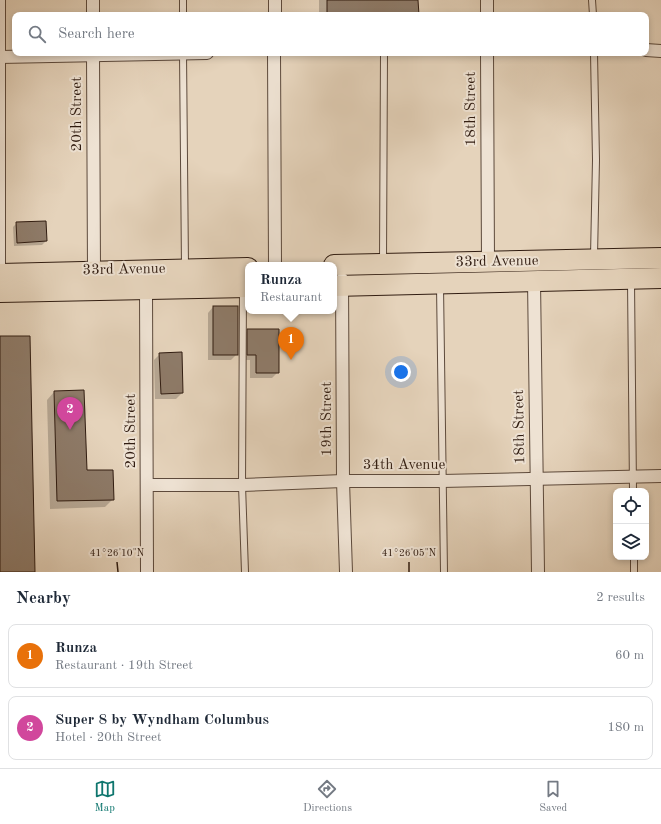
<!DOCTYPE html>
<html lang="en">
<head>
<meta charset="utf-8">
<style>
	body { margin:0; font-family:"Old Standard TT",serif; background:#f6f6f7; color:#1f2937 }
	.controls { position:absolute; right:12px; bottom:12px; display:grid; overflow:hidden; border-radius:8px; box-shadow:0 2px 6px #0003 }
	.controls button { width:36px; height:36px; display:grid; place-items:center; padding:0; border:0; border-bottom:1px solid #e0e1e3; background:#fff; color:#1f2937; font:20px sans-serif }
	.you { position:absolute; left:401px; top:372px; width:14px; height:14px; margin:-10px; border:3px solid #fff; border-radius:50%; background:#1a73e8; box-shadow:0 0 0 6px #1a73e833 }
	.badge { display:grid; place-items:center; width:26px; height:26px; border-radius:50%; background:#0f766e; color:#fff; font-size:13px; font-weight:700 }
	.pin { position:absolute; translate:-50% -33px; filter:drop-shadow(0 1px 2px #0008) }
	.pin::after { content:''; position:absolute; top:21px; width:14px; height:12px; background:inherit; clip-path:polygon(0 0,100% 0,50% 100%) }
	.popup { position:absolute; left:245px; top:262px; width:92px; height:52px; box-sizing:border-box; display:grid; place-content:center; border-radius:8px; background:#fff; filter:drop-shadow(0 1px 3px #0005); font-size:13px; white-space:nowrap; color:#747a83 }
	.popup b { font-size:15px; color:#1f2937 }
	.popup::after { content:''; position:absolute; left:50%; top:100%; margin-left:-8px; border:8px solid transparent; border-top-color:#fff }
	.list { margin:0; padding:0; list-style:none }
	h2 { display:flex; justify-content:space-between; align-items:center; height:52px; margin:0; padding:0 16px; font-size:17px }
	h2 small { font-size:13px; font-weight:400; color:#747a83 }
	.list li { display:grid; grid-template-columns:26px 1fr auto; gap:12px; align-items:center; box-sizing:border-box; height:64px; margin:0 8px 8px; padding:0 8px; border:1px solid #e0e1e3; border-radius:8px }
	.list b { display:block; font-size:15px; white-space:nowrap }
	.list p { margin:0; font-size:13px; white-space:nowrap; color:#747a83 }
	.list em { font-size:13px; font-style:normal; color:#747a83 }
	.icon { flex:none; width:22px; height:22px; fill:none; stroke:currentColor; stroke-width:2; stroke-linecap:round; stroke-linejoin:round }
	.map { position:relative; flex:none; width:661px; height:572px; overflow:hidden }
	.search { position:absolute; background:#fff; box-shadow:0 2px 6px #0003; left:12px; right:12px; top:12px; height:44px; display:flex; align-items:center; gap:10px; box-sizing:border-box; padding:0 14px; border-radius:8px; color:#747a83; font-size:15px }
	.sheet { height:196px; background:#fff }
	nav { display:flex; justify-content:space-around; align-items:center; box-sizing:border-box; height:56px; border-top:1px solid #e0e1e3; background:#fff; font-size:11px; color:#747a83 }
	nav a { display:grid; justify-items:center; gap:2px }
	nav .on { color:#0f766e }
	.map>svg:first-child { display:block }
	.shadow { fill:#0003 }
	.building { fill:#8e7b69; stroke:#301c11 }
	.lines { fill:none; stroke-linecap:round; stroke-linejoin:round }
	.service-casing { stroke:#5d4a3c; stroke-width:8 }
	.minor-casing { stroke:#5d4a3c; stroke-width:14 }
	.trunk-casing { stroke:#301c11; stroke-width:22 }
	.service { stroke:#eee2d3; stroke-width:6 }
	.minor { stroke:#eee2d3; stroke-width:12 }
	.trunk { stroke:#e5d3bb; stroke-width:20 }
	.ticks { fill:none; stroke:#301c11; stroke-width:1.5 }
	.labels { text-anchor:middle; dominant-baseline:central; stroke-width:4; stroke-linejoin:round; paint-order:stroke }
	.street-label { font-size:15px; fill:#301c11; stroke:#eee2d3 }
	.ticks-label { font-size:10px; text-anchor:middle; fill:#301c11; stroke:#eee2d3; stroke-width:4; stroke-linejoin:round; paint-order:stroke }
</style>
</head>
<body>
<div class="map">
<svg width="661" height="572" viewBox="0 0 661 572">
	<rect width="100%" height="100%" fill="#e5d3bb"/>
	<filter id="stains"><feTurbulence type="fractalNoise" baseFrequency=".005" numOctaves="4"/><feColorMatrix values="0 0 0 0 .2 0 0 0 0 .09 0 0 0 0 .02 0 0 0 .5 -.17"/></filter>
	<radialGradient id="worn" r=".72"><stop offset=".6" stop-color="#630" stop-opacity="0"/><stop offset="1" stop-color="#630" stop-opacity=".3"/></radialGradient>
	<!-- shadow -->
	<g class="shadow">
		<polygon points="319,0 417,0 418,15 319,15"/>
		<polygon points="45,222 46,241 42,245 14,246 13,227 17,223"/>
		<polygon points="213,307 237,354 231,360 208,360 208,313"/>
		<polygon points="248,330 278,372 272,378 250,378 250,360 242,360 242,336"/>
		<polygon points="160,354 182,393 176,399 155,399 154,360"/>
		<polygon points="54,392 86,472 113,499 105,507 50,509 47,400"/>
	</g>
	<!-- building -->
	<g class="building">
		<polygon points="327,0 418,0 419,15 327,15"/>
		<polygon points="46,221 47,241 17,243 16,222"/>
		<rect x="213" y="306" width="25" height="49"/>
		<polygon points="247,329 279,329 279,373 256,373 256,355 247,355"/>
		<polygon points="0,336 30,336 35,572 0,572"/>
		<polygon points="182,352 183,393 161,394 159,353"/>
		<polygon points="84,390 87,470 113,470 114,500 57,501 54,391"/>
	</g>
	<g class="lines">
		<defs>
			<g id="service">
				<polyline points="2,0 2,272"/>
				<polyline points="183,0 183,15"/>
				<polyline points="592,0 593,15"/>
				<polyline points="183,53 185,267"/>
				<polyline points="594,53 596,160 594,256"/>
				<polyline points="383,260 384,53"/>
				<polyline points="631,281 633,491"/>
				<polyline points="440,286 444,572"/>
				<polyline points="243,290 242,485 245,572"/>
				<polyline points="634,557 634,572"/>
			</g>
			<g id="minor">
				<polyline points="487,0 487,15"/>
				<polyline points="93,15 93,0"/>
				<polyline points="275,15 275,0"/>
				<polyline points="646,50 661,51"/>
				<polyline points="93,53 94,270"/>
				<polyline points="274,53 275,265"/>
				<polyline points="487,53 488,262"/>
				<polyline points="0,57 207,53"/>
				<polyline points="342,279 343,481 346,572"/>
				<polyline points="534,281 538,572"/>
				<polyline points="146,289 147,572"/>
				<polyline points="147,485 242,485 343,481 442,481 661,476"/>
			</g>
			<g id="trunk">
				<polyline points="334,265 661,258"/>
				<polyline points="0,274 248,268"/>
				<polyline points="334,286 661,278"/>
				<polyline points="0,292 248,287"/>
			</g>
		</defs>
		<!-- service casing -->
		<use href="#service" class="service-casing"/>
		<!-- minor casing -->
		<use href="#minor" class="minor-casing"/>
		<!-- trunk casing -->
		<use href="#trunk" class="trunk-casing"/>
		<!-- service -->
		<use href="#service" class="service"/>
		<!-- minor -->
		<use href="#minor" class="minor"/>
		<!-- trunk -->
		<use href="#trunk" class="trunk"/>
	</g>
	<!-- ticks -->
	<path class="ticks" d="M117,562l1,10M409,562v10"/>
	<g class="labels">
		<!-- street labels -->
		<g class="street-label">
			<text transform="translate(471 109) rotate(-90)">18th Street</text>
			<text transform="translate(77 114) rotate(-90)">20th Street</text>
			<text transform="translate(497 262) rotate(-1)">33rd Avenue</text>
			<text transform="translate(124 270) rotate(-1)">33rd Avenue</text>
			<text transform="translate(327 419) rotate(-90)">19th Street</text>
			<text transform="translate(520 427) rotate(-91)">18th Street</text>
			<text transform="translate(131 431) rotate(-90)">20th Street</text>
			<text x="404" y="465">34th Avenue</text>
		</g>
	</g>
	<g class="ticks-label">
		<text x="117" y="556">41°26'10"N</text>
		<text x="409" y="556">41°26'05"N</text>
	</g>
	<rect width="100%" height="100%" filter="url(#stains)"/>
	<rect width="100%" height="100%" fill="url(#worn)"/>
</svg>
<div class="controls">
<button><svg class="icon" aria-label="locate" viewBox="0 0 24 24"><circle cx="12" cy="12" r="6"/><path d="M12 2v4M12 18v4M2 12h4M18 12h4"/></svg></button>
<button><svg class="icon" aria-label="layers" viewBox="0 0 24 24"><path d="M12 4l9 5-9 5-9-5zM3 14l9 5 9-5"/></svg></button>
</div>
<div class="you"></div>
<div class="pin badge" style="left:291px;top:360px;background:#e8710a">1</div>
<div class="popup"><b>Runza</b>Restaurant</div>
<div class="pin badge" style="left:70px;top:430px;background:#d1479c">2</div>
<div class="search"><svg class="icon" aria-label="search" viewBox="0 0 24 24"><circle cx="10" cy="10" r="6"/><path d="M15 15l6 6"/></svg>Search here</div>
</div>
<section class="sheet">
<h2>Nearby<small>2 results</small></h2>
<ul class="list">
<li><span class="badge" style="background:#e8710a">1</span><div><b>Runza</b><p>Restaurant · 19th Street</p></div><em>60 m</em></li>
<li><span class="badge" style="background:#d1479c">2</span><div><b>Super 8 by Wyndham Columbus</b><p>Hotel · 20th Street</p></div><em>180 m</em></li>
</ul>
</section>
<nav>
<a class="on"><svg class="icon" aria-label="map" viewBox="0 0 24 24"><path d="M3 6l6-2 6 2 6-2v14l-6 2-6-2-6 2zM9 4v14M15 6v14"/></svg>Map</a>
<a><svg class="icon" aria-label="directions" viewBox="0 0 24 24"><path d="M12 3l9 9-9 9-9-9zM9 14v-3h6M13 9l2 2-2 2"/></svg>Directions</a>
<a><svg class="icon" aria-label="saved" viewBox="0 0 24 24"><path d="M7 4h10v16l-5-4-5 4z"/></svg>Saved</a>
</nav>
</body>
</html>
